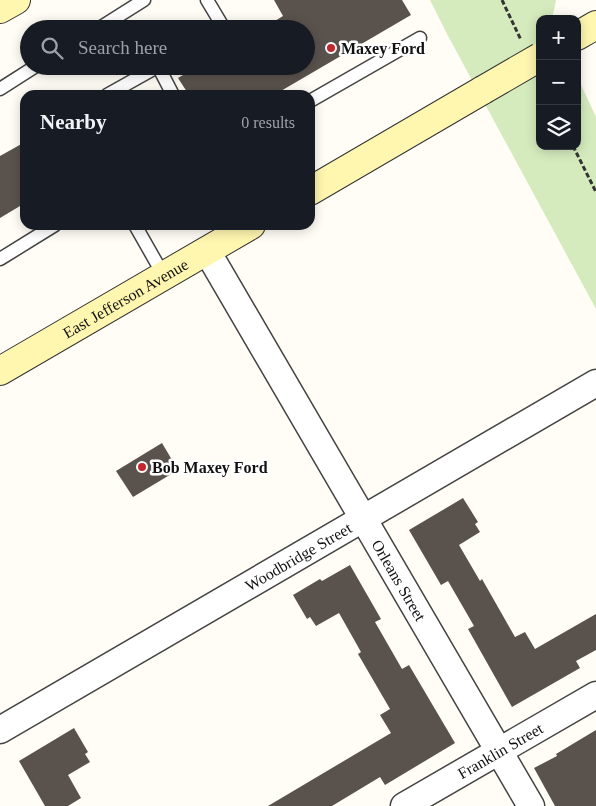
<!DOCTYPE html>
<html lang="en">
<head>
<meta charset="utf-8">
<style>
	body { margin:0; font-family:"Times New Roman",serif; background:#20242c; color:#f1f3f6 }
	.controls { position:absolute; right:15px; top:15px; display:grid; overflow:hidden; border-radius:10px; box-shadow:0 2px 12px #0003 }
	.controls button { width:45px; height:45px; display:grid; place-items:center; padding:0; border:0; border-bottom:1px solid #363941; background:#171b24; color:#f1f3f6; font:25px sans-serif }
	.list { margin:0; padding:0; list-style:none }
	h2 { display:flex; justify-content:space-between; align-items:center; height:65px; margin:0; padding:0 20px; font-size:21px }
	h2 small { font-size:16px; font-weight:400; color:#9ea1a6 }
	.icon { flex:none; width:28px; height:28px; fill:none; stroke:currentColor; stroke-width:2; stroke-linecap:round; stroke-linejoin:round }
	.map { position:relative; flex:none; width:596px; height:806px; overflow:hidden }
	.search { position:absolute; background:#171b24; box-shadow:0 2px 12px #0003; left:20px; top:20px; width:295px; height:55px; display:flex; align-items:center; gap:12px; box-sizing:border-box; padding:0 18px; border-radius:28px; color:#9ea1a6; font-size:19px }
	.panel { position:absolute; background:#171b24; box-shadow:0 2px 12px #0003; left:20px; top:90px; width:295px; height:140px; border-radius:15px }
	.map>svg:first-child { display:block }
	.green { fill:#d5ebbd }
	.building { fill:#5a524d }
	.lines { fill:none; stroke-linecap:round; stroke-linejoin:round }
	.lane-casing { stroke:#444; stroke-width:15 }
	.street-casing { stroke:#444; stroke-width:29 }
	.secondary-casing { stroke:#333; stroke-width:30 }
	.path { stroke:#333; stroke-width:3; stroke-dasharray:5 2.5; stroke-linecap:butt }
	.lane { stroke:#fff; stroke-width:12 }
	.street { stroke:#fff; stroke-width:26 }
	.secondary { stroke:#fff6b0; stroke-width:28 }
	.secondary-bridge-casing { stroke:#333; stroke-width:30; stroke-linecap:butt }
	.secondary-bridge { stroke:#fff6b0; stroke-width:28 }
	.poi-dot { fill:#c4262e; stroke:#fff; stroke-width:2 }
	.labels { text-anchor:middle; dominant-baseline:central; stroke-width:5; stroke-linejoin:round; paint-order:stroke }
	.poi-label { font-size:16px; font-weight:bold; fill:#111; stroke:#fff; text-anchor:start }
	.street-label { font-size:16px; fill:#111; stroke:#fff }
</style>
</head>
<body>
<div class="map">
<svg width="596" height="806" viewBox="0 0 596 806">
	<rect width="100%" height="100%" fill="#fffdf5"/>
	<!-- green -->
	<polygon class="green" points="430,0 556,0 552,19 540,19 540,146 577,146 577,76 596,117 596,309 447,34"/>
	<!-- building -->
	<g class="building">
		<polygon points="274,0 402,0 411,15 274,95 189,95 178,78 198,66 306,66 306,29 262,29 283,16"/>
		<polygon points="25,142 25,203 0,218 0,156"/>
		<polygon points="162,443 178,470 133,497 116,471"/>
		<polygon points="463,498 478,522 475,524 480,532 459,545 480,581 482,579 515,637 525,632 535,649 596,614 596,650 576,661 580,668 512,707 468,629 474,626 448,581 441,585 409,530"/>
		<polygon points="350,565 381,619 375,622 402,669 409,665 455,743 385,785 380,777 332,806 268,806 391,733 380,715 390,709 358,654 361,652 339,613 316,626 310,617 307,619 293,595 320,579 322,581"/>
		<polygon points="74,728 88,752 85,754 90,762 68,775 81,798 68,806 45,806 19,761"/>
		<polygon points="596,730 596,806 555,806 534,768 557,756 556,754"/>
	</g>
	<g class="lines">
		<defs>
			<g id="lane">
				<polyline points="207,0 222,25 216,29"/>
				<polyline points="98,29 144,0"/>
				<polyline points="158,66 173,95"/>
				<polyline points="0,89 36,66"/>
				<polyline points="107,95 157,67"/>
				<polyline points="310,101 420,38"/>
				<polyline points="135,225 164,276"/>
				<polyline points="0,259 55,225"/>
			</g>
			<g id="street">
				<path id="s1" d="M207,251l324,555"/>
				<path id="s2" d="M0,730l596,-347"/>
				<path id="s3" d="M404,806l192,-111"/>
			</g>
			<g id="secondary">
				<polyline points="0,9 16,0"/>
				<polyline points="577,36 596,25"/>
				<polyline points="310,191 483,90"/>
				<path id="s4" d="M0,371l251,-146"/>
			</g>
		</defs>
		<!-- lane casing -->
		<use href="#lane" class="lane-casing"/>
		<!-- street casing -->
		<use href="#street" class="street-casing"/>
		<!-- secondary casing -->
		<use href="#secondary" class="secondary-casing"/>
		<!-- path -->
		<g class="path">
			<polyline points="502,0 521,40"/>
			<polyline points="573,146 596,192"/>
		</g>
		<!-- lane -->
		<use href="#lane" class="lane"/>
		<!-- street -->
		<use href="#street" class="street"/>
		<!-- secondary -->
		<use href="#secondary" class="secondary"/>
		<defs>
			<polyline id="secondary-bridge" points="483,90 540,57"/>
		</defs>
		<!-- secondary-bridge casing -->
		<use href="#secondary-bridge" class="secondary-bridge-casing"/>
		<!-- secondary-bridge -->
		<use href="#secondary-bridge" class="secondary-bridge"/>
	</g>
	<!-- markers -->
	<g class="poi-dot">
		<circle cx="331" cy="48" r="5"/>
		<circle cx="142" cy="467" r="5"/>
	</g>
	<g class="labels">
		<!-- poi labels -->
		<g class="poi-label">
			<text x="341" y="48">Maxey Ford</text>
			<text x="152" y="467">Bob Maxey Ford</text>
		</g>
		<!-- street labels -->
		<g class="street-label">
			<text stroke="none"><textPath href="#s4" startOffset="145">East Jefferson Avenue</textPath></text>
			<text stroke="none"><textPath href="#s2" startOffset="345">Woodbridge Street</textPath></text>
			<text stroke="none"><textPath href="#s1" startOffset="381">Orleans Street</textPath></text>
			<text stroke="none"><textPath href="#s3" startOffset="111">Franklin Street</textPath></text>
		</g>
	</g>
</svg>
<div class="controls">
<button>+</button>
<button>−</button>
<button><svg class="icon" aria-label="layers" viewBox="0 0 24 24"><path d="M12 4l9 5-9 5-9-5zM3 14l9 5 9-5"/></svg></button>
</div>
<div class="search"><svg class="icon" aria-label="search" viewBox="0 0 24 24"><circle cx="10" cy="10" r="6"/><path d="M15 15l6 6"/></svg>Search here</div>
<section class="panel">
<h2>Nearby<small>0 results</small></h2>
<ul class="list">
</ul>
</section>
</div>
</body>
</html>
